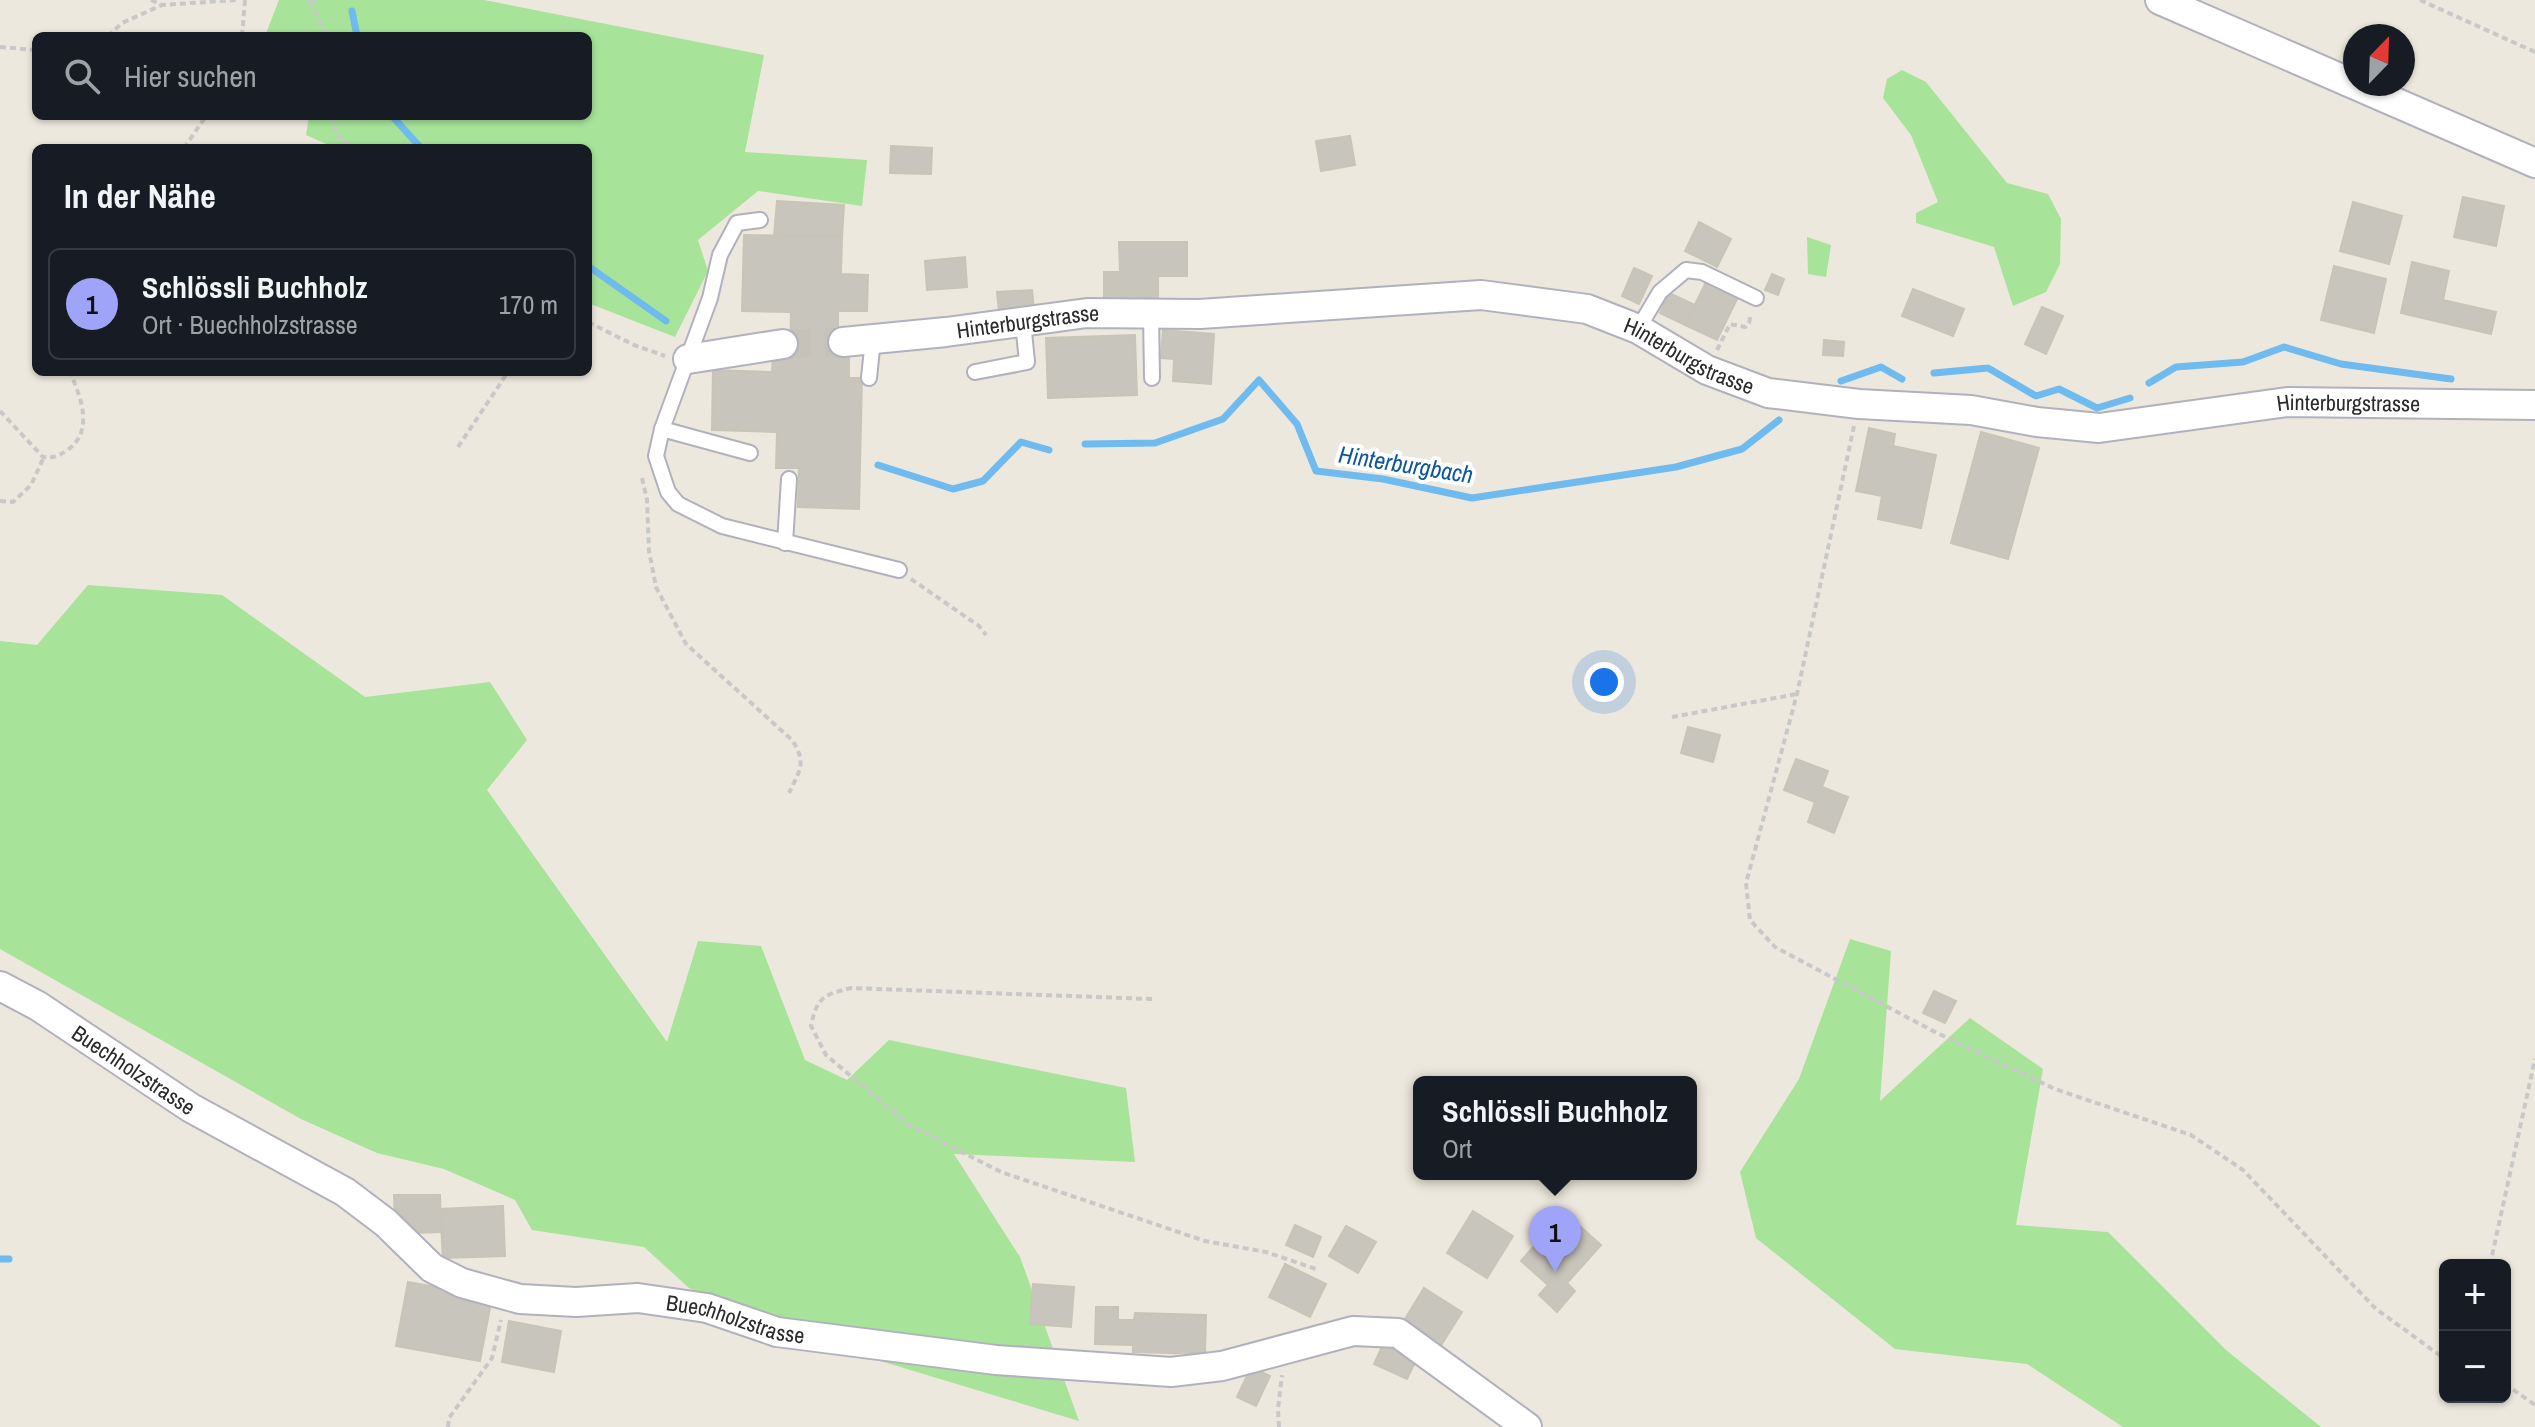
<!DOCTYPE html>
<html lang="de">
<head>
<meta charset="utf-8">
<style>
	body { margin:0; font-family:"Archivo Narrow",sans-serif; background:#20242c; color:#f1f3f6 }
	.controls { position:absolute; right:24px; bottom:24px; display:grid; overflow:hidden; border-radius:12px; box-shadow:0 2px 6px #0004 }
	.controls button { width:72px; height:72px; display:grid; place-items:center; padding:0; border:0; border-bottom:2px solid #363941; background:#171b24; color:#f1f3f6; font:40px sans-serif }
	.compass { position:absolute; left:2343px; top:24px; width:72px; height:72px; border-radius:50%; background:#171b24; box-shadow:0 2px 6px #0004; rotate:23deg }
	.you { position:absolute; left:1604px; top:682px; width:28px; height:28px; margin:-20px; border:6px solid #fff; border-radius:50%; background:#1a73e8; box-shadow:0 0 0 12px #1a73e833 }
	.badge { display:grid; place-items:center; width:52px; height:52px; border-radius:50%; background:#a0a4f8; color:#111; font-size:26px; font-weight:700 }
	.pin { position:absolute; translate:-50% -66px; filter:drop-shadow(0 2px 4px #0008) }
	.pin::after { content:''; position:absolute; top:42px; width:28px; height:24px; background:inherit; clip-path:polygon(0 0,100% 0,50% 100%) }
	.popup { position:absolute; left:1413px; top:1076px; width:284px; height:104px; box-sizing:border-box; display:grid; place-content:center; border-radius:12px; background:#171b24; filter:drop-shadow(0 2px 6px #0005); font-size:26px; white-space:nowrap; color:#9ea1a6 }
	.popup b { font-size:30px; color:#f1f3f6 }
	.popup::after { content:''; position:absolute; left:50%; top:100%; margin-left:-16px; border:16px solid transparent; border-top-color:#171b24 }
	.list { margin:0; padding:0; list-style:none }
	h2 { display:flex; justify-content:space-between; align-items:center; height:104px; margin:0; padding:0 32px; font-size:34px }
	h2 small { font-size:26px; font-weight:400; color:#9ea1a6 }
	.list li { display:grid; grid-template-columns:52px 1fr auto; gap:24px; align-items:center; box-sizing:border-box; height:112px; margin:0 16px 16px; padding:0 16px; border:2px solid #363941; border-radius:12px }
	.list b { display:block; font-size:30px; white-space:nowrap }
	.list p { margin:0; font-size:26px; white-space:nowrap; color:#9ea1a6 }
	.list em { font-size:26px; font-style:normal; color:#9ea1a6 }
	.icon { flex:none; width:44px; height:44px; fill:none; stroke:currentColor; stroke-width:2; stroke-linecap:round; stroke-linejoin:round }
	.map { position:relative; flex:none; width:2535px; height:1427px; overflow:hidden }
	.search { position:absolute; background:#171b24; box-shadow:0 2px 6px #0004; left:32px; top:32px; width:560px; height:88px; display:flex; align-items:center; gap:20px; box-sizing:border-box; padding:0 28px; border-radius:12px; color:#9ea1a6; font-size:30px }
	.panel { position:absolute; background:#171b24; box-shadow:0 2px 6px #0004; left:32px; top:144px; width:560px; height:232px; border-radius:12px }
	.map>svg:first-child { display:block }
	.green { fill:#a7e399 }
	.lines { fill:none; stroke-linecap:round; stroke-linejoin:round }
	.stream { stroke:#6fbaef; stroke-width:7 }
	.building { fill:#c8c5bc; stroke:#c8c4b6; stroke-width:2 }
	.minor-tunnel { stroke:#c6c2b9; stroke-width:28; stroke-dasharray:28 14; stroke-linecap:butt }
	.service-casing { stroke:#b1b1be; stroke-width:18 }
	.minor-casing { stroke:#b1b1be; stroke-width:32 }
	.path { stroke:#c8c8c8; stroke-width:4; stroke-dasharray:6 4; stroke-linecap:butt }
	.service { stroke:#fff; stroke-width:14 }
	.minor { stroke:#fff; stroke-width:28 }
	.labels { text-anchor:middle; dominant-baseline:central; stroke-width:8; stroke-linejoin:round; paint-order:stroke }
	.street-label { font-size:22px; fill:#2b2b2b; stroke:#fff }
	.water-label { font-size:24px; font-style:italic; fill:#0d569c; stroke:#fff }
</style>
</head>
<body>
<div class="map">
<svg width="2535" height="1427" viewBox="0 0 2535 1427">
	<rect width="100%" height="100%" fill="#ede8dd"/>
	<!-- green -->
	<g class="green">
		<polygon points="279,0 484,0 764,55 745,152 867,160 862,206 758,191 698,240 708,271 675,337 588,303 588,148 335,148 306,135 309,116 588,116 588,36 265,36"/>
		<polygon points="1902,70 1926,82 2007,183 2048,194 2061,219 2060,264 2046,292 2013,306 1994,247 1916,223 1916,213 1938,202 1911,135 1883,98 1887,79"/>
		<polygon points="1807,237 1831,245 1826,277 1808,274"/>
		<polygon points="88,585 222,595 365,697 490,682 527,740 487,790 667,1042 698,941 761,946 805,1060 847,1080 889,1040 1126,1088 1135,1162 954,1154 1020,1257 1079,1421 814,1341 689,1288 644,1247 532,1230 515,1200 444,1169 377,1153 301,1119 0,949 0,641 37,645"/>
		<polygon points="1850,939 1891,951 1880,1101 1970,1018 2043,1069 2016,1225 2108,1232 2226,1350 2321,1427 2123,1427 2027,1364 1895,1349 1756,1238 1740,1172 1799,1079"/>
	</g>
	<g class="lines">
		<!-- stream -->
		<g class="stream">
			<polyline points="352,11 357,36"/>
			<polyline points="392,116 421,148"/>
			<polyline points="588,266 666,321"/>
			<polyline points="1934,373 1988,368 2036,396 2059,389 2097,408 2130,398"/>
			<polyline points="1841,381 1881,367 1902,379"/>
			<polyline points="2149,383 2176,367 2243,362 2284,347 2341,364 2451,379"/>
			<polyline points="1085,444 1155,443 1223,419 1259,380 1297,424 1316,471 1383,479 1472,498 1676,467 1742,449 1779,420"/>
			<polyline points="878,465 953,489 983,481 1021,442 1049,450"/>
			<polyline points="0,1259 9,1259"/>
		</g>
	</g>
	<!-- building -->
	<g class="building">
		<polygon points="1350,136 1355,165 1321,171 1316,141"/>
		<polygon points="891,146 932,148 931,174 890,173"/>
		<polygon points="2463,197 2504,206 2496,246 2454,237"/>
		<polygon points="777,201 844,205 842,237 774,236"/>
		<polygon points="2353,202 2402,216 2389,264 2340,251"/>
		<polygon points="1699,222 1731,239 1717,267 1685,251"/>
		<polygon points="744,235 842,237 841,274 868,275 867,311 838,311 838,352 849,352 849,378 862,378 859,509 798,507 799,468 776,468 777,432 712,430 713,370 772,372 773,355 790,355 791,312 742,311"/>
		<polygon points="1119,242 1187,242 1187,276 1158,276 1158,300 1104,300 1104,272 1120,272"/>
		<polygon points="965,257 967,287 927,290 925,261"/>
		<polygon points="2412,262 2449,271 2443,300 2496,312 2491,334 2401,313"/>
		<polygon points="2334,266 2386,279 2374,333 2321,320"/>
		<polygon points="1634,268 1652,276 1639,304 1622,296"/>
		<polygon points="1772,274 1784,279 1778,295 1765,290"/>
		<polygon points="1707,280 1739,295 1717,340 1685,325"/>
		<polygon points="1913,289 1964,309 1953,336 1902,316"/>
		<polygon points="1032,290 1034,309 999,312 997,292"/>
		<polygon points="1669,293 1695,305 1685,325 1660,313"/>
		<polygon points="2042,307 2063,316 2046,354 2025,344"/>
		<polygon points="1163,330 1214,334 1211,384 1173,381 1174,359 1161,358"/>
		<polygon points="1135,335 1137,395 1048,398 1046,338"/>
		<polygon points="1824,340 1844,342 1843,356 1823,355"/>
		<polygon points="1869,428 1895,434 1893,446 1936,455 1921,528 1878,519 1882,496 1856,491"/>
		<polygon points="1981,432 2039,448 2008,559 1951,543"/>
		<polygon points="1688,727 1720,735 1713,762 1681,753"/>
		<polygon points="1796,759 1828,771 1822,787 1848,797 1834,833 1808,822 1815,802 1784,790"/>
		<polygon points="1934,991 1956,1001 1945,1023 1923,1013"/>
		<polygon points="394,1195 440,1195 441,1232 412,1233 412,1226 395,1226"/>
		<polygon points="503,1206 505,1256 443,1258 440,1209"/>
		<polygon points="1473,1211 1513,1236 1487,1278 1447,1253"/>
		<polygon points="1564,1212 1601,1245 1567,1283 1575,1291 1557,1312 1539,1295 1548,1285 1521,1261"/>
		<polygon points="1295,1225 1321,1237 1313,1257 1286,1245"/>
		<polygon points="1346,1226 1376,1242 1358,1273 1329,1256"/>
		<polygon points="1285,1264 1326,1284 1310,1317 1269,1297"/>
		<polygon points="408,1282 492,1297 480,1361 396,1346"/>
		<polygon points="1033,1284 1074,1287 1071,1327 1030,1324"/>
		<polygon points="1424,1288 1462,1312 1440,1347 1402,1324"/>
		<polygon points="1096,1307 1118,1307 1118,1320 1134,1320 1135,1313 1206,1315 1205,1354 1133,1352 1133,1345 1095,1344"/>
		<polygon points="509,1321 561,1331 554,1372 502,1362"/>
		<polygon points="1385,1340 1418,1356 1407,1379 1374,1364"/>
		<polygon points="1251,1367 1270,1376 1256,1406 1237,1397"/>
	</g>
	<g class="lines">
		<!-- minor-tunnel -->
		<polyline class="minor-tunnel" points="783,344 843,342"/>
		<defs>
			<g id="service">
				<polyline points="760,220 737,223 720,255 710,298 662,429 656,456 668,492 678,504 722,526 899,570"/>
				<polyline points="1151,313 1152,378"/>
				<polyline points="1638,329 1660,292 1686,270 1702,272 1756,298"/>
				<polyline points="975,372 1027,362 1023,322"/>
				<polyline points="869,378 873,339"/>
				<polyline points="662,429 750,453"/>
				<polyline points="785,543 789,479"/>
			</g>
			<g id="minor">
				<polyline points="2160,0 2535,163"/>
				<path id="s1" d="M843,342l103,-10 141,-19 113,1 281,-19 106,14 51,20 69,41 61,23 91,11 112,6 66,12 62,6 188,-26 248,3"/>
				<polyline points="688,359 783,344"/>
				<path id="s2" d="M0,986l38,20 153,102 154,84 41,31 46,45 30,15 58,16 56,3 62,-4 69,10 70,24 219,28 175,12 51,-6 131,-35 45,2 129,94"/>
			</g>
		</defs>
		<!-- service casing -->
		<use href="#service" class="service-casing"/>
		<!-- minor casing -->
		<use href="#minor" class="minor-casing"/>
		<!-- path -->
		<g class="path">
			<polyline points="151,0 162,5 236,0"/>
			<polyline points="305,0 318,0"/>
			<polyline points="2420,0 2535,52"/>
			<polyline points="311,1 326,36"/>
			<polyline points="108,36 122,23 162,5"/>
			<polyline points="242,36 245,0"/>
			<polyline points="0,47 36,50"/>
			<polyline points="331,116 337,134 352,148"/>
			<polyline points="184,148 206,116"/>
			<polyline points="588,322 634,345 665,356"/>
			<polyline points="1717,350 1730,324 1745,327 1749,323 1751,314"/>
			<path d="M0,411l43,46c11,1 14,0 23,-6 29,-19 15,-53 4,-79"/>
			<polyline points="1854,426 1797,694 1746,883 1750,920 1775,947 1933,1031 2055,1089 2191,1135 2243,1170 2376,1309 2445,1359"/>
			<polyline points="458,447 508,372"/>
			<path d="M642,478l5,22 2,51 7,36 30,57 106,96c15,23 8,30 -3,53"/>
			<polyline points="0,501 13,502 31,485 44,457"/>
			<polyline points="911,579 979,626 986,635"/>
			<polyline points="1672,717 1797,694"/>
			<path d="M1152,999l-301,-11c-28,7 -34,9 -40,38l15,29 83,70 92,47 204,69 61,11 50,17"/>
			<polyline points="2490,1265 2535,1059"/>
			<polyline points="2505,1384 2535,1405"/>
			<polyline points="448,1427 449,1418 492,1358 501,1320"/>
			<polyline points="1279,1427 1278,1409 1282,1375"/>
		</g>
		<!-- service -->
		<use href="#service" class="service"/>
		<!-- minor -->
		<use href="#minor" class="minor"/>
	</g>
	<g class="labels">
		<!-- street labels -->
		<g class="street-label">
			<text stroke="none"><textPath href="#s1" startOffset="186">Hinterburgstrasse</textPath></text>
			<text stroke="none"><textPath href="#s1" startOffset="860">Hinterburgstrasse</textPath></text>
			<text stroke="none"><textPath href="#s1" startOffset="1532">Hinterburgstrasse</textPath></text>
			<text stroke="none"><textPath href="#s2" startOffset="158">Buechholzstrasse</textPath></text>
			<text stroke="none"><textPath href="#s2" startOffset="830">Buechholzstrasse</textPath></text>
		</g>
		<!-- water labels -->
		<g class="water-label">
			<text transform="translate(1406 464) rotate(9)">Hinterburgbach</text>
		</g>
	</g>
</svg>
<div class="controls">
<button>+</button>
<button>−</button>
</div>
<svg class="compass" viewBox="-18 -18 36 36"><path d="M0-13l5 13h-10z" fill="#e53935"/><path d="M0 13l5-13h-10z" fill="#9ea1a6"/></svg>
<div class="you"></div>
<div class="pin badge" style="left:1555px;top:1272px">1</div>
<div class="popup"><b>Schlössli Buchholz</b>Ort</div>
<div class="search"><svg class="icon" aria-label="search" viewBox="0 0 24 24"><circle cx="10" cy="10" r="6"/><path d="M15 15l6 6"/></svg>Hier suchen</div>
<section class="panel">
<h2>In der Nähe<small></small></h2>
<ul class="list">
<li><span class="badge">1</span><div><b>Schlössli Buchholz</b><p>Ort · Buechholzstrasse</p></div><em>170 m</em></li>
</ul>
</section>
</div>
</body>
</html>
